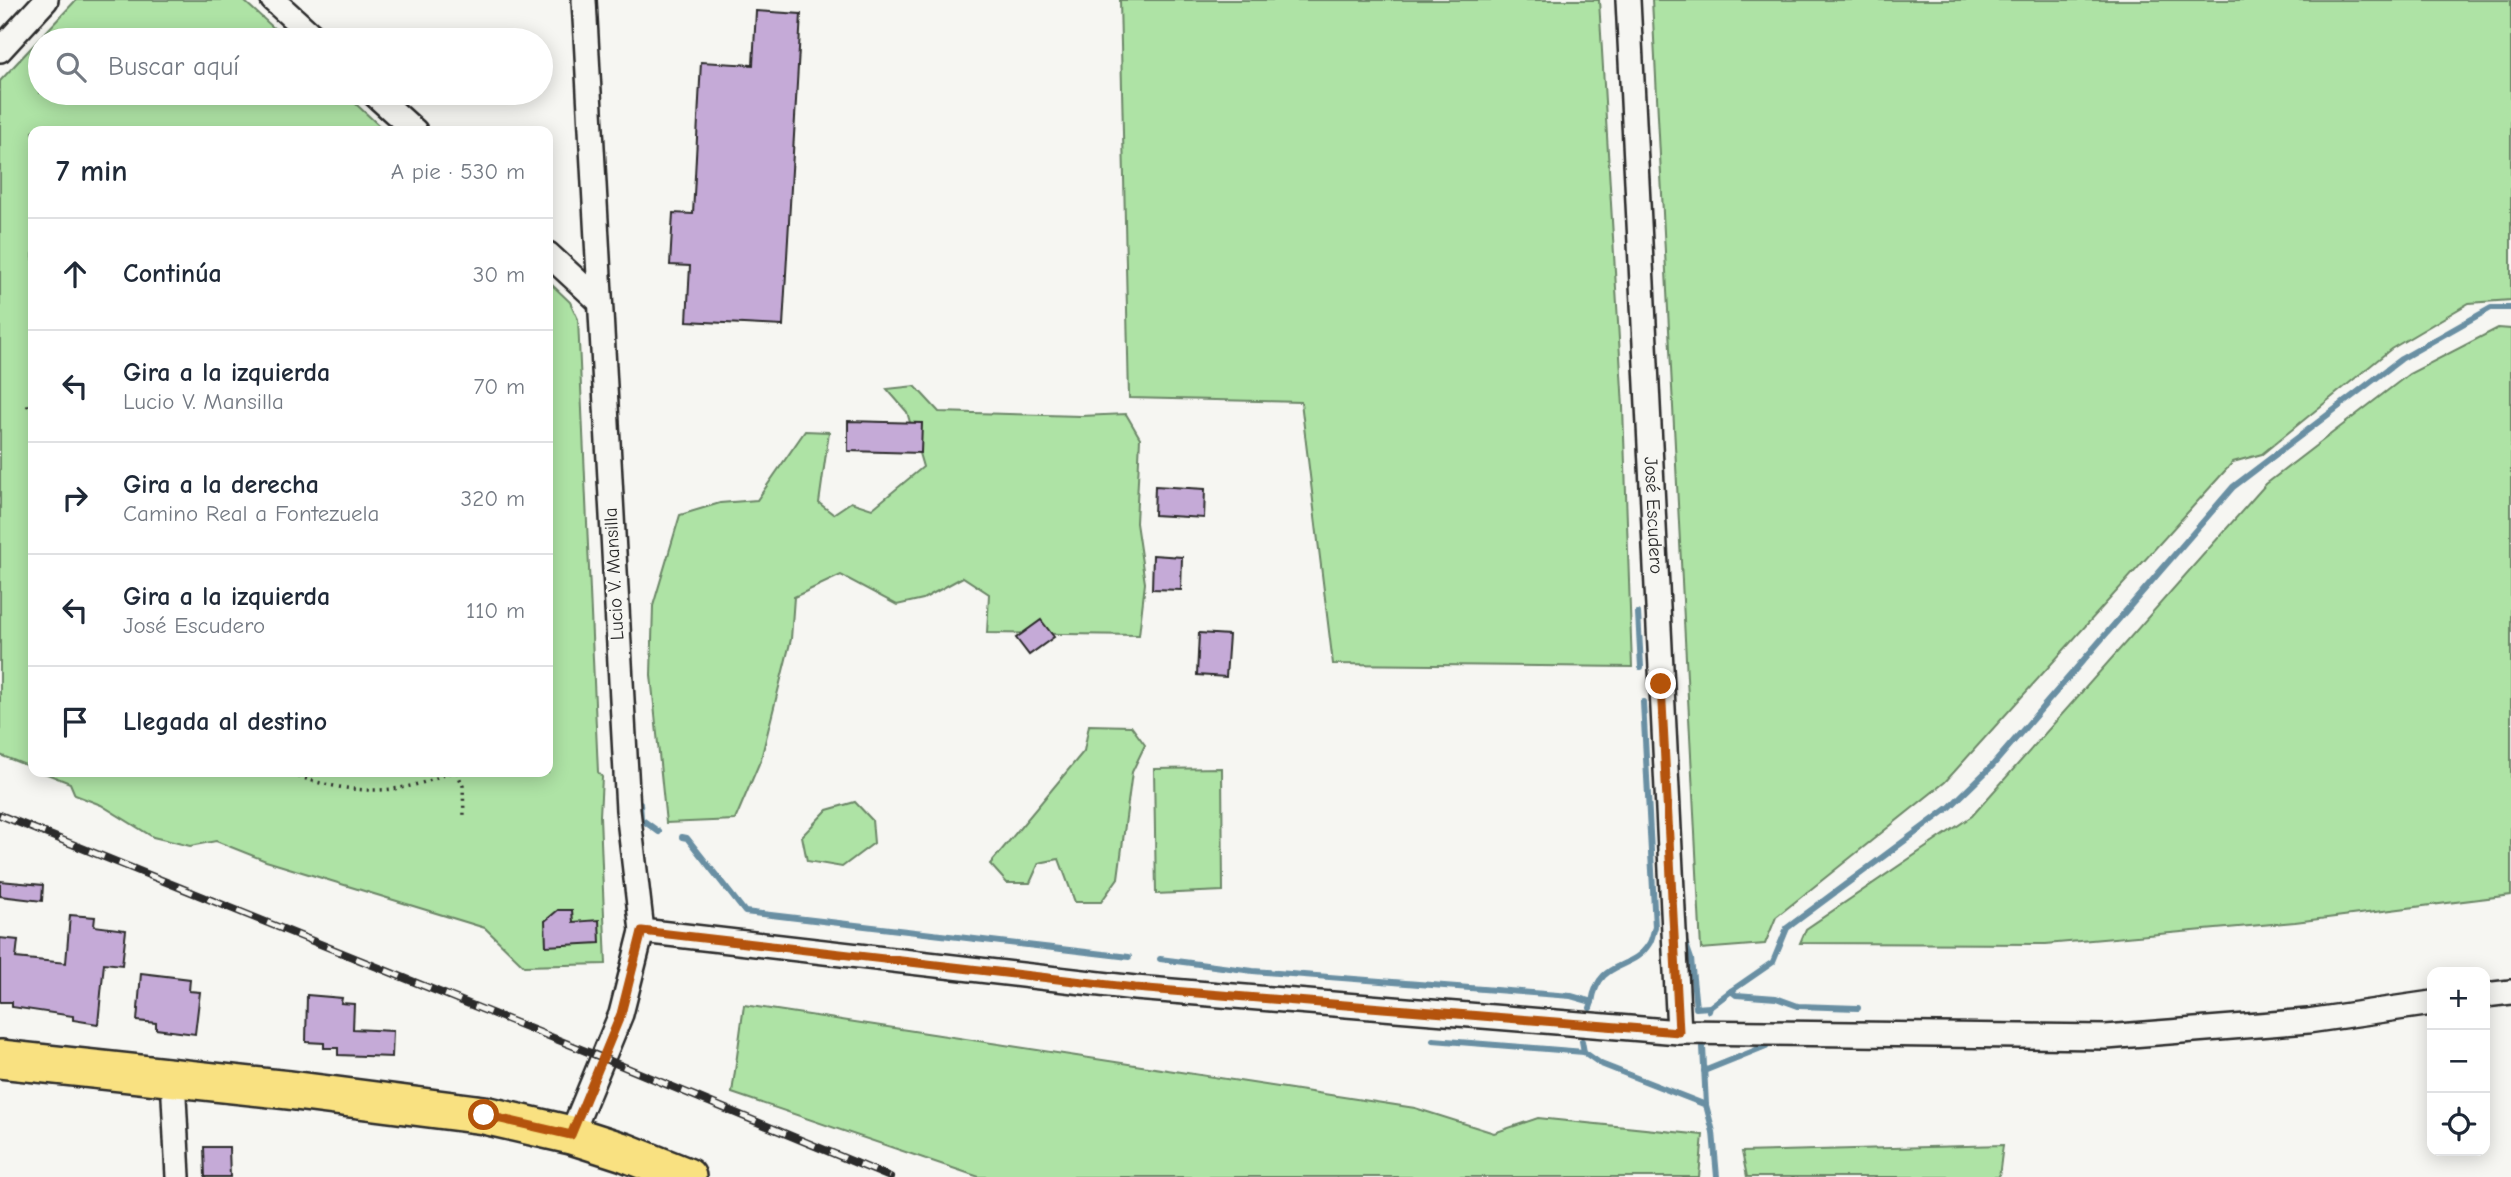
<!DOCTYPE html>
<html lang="es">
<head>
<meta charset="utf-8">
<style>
	body { margin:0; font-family:"Comic Neue",sans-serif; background:#f2f2f3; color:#1f2937 }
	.controls { position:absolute; right:21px; bottom:21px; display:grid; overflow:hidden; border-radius:14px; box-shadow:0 4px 18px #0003 }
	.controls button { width:63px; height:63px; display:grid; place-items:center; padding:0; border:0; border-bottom:2px solid #e0e1e3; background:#fff; color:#1f2937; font:35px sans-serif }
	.stop { position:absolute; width:21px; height:21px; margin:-16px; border:5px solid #b45309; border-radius:50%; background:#fff }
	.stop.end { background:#b45309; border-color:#fff; box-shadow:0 2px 7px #0008 }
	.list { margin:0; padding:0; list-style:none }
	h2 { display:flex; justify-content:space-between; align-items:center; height:91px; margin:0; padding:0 28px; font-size:30px }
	h2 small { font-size:23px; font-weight:400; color:#747a83 }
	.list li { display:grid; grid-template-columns:46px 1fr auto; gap:21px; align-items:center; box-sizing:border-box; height:112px; padding:0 28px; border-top:2px solid #e0e1e3 }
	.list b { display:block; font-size:26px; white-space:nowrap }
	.list p { margin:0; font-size:23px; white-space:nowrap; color:#747a83 }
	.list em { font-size:23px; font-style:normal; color:#747a83 }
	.icon { flex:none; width:38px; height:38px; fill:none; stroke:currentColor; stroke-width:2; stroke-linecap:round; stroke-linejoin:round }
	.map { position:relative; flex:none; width:2511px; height:1177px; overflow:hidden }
	.search { position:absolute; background:#fff; box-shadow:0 4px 18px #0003; left:28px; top:28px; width:525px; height:77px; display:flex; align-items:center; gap:18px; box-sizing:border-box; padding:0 24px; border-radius:38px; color:#747a83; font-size:26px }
	.panel { position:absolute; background:#fff; box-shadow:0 4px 18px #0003; left:28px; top:126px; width:525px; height:651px; border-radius:14px }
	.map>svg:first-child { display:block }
	.green { fill:#aee3a5; stroke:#6c8768; stroke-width:2 }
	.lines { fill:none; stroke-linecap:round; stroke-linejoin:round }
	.stream { stroke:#698fa3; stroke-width:6 }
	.building { fill:#c5aad7; stroke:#2b2b2b; stroke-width:2 }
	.minor-casing { stroke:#2b2b2b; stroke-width:28 }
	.primary-casing { stroke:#2b2b2b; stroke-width:42 }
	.path { stroke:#2b2b2b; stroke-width:3.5; stroke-dasharray:2 5; stroke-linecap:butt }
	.minor { stroke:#f6f6f2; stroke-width:23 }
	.primary { stroke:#f9e181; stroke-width:37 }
	.rail-casing { stroke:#2b2b2b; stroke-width:8 }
	.rail { stroke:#f6f6f2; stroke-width:5; stroke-dasharray:16; stroke-linecap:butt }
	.route { stroke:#b45309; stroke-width:9 }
	.labels { text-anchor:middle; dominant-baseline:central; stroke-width:5; stroke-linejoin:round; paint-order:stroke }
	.street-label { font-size:19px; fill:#2b2b2b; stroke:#f6f6f2 }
</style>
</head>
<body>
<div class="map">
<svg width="2511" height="1177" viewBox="0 0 2511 1177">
	<rect width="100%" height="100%" fill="#f6f6f2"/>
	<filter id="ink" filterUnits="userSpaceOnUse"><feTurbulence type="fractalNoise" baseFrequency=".0143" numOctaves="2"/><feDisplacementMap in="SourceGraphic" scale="14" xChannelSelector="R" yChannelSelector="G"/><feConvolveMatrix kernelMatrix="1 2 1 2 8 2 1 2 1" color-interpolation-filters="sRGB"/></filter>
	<g filter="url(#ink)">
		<!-- green -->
		<g class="green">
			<polygon points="76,0 243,0 287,40 40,40 40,93 344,93 385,131 33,131 33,768 0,755 0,81"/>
			<polygon points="1120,0 1599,0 1623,407 1632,667 1333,664 1301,402 1129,398"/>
			<polygon points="1652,0 2511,0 2511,300 2469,303 2391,349 2262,454 2233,462 1945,782 1776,917 1765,944 1701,949"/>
			<polygon points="548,281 570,302 578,319 598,772 602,777 600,816 606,964 524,966 485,928 266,861 216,841 190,846 153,837 101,805 75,795 70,783 42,772 548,772"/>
			<polygon points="2498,328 2511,329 2511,895 2295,922 2046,944 1800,943 1806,929 1972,816 2266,484 2409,374"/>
			<polygon points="915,386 939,412 1081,416 1126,414 1140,438 1136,523 1145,583 1139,635 987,633 989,594 963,577 923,599 897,605 841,575 794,597 791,639 761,759 735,820 666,823 651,675 653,606 680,515 720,503 757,500 805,431 829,432 819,503 833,514 851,502 872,509 923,467 907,412 887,389"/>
			<polygon points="1089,725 1131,726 1145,745 1132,772 1118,878 1101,902 1075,902 1059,859 1039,863 1030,883 1007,883 990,864 1084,751"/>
			<polygon points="1222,768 1223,891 1156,894 1154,769"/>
			<polygon points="855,802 872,820 874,843 842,867 807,861 802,836 827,810"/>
			<polygon points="744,1005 1415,1108 1494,1133 1538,1118 1703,1135 1699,1177 979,1177 732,1093"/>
			<polygon points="2003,1145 1999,1177 1747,1177 1742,1152"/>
		</g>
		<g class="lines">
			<!-- stream -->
			<g class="stream">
				<polyline points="1638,613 1641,667"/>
				<polyline points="640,803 641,819 659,832"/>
				<polyline points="682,837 687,838 745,912 1129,957"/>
				<polyline points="1683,936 1691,959 1696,1008 1710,1007"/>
				<polyline points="1160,959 1253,971 1571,996 1592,1002 1590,1008"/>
				<polyline points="1731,991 1736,995 1776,998 1798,1006 1858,1008"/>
				<path d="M1592,1002c7,-44 40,-30 57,-58 3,-4 4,-12 6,-17l-12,-225"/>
				<polyline points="1709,1011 1710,1007 1731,991 1773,962 1787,928 1950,807 1992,766 2233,487 2401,359 2491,308 2511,308"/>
				<polyline points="1433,1040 1584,1052 1601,1064 1706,1105"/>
				<polyline points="1582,1041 1584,1052"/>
				<polyline points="1703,1047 1706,1105 1713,1132 1717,1177"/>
				<polyline points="1704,1071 1766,1046"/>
			</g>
		</g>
		<!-- building -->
		<g class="building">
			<polygon points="756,11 801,14 783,326 687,321 690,266 670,265 673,213 693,214 701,62 753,65"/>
			<polygon points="848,421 922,423 921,453 848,451"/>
			<polygon points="1155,486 1205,489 1204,518 1154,515"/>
			<polygon points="1153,555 1182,557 1181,590 1152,589"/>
			<polygon points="1041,620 1054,637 1029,655 1016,638"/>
			<polygon points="1199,633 1229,635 1226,677 1197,675"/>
			<polygon points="0,881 43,885 42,901 0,896"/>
			<polygon points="558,910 572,910 573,922 599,920 600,943 546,946 545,921"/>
			<polygon points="70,915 95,917 94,926 126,930 122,965 104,963 98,1024 73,1020 73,1016 12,1007 12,1002 0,1002 0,938 18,940 16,958 66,963"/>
			<polygon points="141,973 190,979 189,991 200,992 195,1034 156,1029 156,1023 137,1021"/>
			<polygon points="307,995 342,998 341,1003 354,1004 353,1029 393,1031 392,1057 338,1055 338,1048 324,1048 324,1043 306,1042"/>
			<polygon points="204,1147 229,1147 230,1177 205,1177"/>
		</g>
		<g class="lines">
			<defs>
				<g id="minor">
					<polyline points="273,0 317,40"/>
					<path id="s1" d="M1628,0l51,1032"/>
					<polyline points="0,50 46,0"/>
					<polyline points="373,93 415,131"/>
					<polyline points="548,254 599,301"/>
					<polyline points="642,931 1135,988 1679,1032 2106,1037 2308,1021 2432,1003"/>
					<polyline points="2485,995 2511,992"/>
					<polyline points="173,1077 178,1177"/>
					<polyline points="571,1135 621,1014 642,931 628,810 584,0"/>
				</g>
				<polyline id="primary" points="0,1059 289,1090 484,1115 571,1135 624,1152 687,1177"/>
			</defs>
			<!-- minor casing -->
			<use href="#minor" class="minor-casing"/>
			<!-- primary casing -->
			<use href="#primary" class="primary-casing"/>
			<!-- path -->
			<g class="path">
				<polyline points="27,405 30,408 33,405"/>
				<path d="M285,772c59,21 107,27 166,0"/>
				<polyline points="457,772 463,786 464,816"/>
			</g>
			<!-- minor -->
			<use href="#minor" class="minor"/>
			<!-- primary -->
			<use href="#primary" class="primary"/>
			<defs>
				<polyline id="rail" points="0,815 603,1058 890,1177"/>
			</defs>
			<!-- rail casing -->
			<use href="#rail" class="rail-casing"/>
			<!-- rail -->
			<use href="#rail" class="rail"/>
		</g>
	</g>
	<g class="lines" filter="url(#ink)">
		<!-- route -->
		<polyline class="route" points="484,1115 571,1135 621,1014 642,931 1135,988 1679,1032 1661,684"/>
	</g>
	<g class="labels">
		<!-- street labels -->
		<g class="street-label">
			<text stroke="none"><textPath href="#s1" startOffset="516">José Escudero</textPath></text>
			<text transform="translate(614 574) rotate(-93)">Lucio V. Mansilla</text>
		</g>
	</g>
</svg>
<div class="controls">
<button>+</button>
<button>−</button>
<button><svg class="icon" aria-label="locate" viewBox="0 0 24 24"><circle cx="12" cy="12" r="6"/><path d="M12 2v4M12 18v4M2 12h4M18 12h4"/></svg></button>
</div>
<div class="stop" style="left:484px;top:1115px"></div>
<div class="stop end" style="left:1661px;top:684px"></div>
<div class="search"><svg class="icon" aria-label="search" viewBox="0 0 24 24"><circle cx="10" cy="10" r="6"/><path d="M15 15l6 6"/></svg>Buscar aquí</div>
<section class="panel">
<h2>7 min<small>A pie · 530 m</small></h2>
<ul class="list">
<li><svg class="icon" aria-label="ahead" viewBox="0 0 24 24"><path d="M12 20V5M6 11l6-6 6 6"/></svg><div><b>Continúa</b></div><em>30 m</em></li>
<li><svg class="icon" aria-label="left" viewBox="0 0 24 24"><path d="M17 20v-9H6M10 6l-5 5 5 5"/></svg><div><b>Gira a la izquierda</b><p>Lucio V. Mansilla</p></div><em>70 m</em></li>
<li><svg class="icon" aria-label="right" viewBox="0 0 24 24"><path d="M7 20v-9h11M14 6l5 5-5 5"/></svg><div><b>Gira a la derecha</b><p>Camino Real a Fontezuela</p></div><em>320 m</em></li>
<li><svg class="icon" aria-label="left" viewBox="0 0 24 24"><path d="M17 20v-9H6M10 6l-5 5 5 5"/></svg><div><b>Gira a la izquierda</b><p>José Escudero</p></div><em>110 m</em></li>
<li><svg class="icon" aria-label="arrive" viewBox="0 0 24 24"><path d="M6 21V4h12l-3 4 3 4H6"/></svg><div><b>Llegada al destino</b></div></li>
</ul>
</section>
</div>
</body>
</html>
